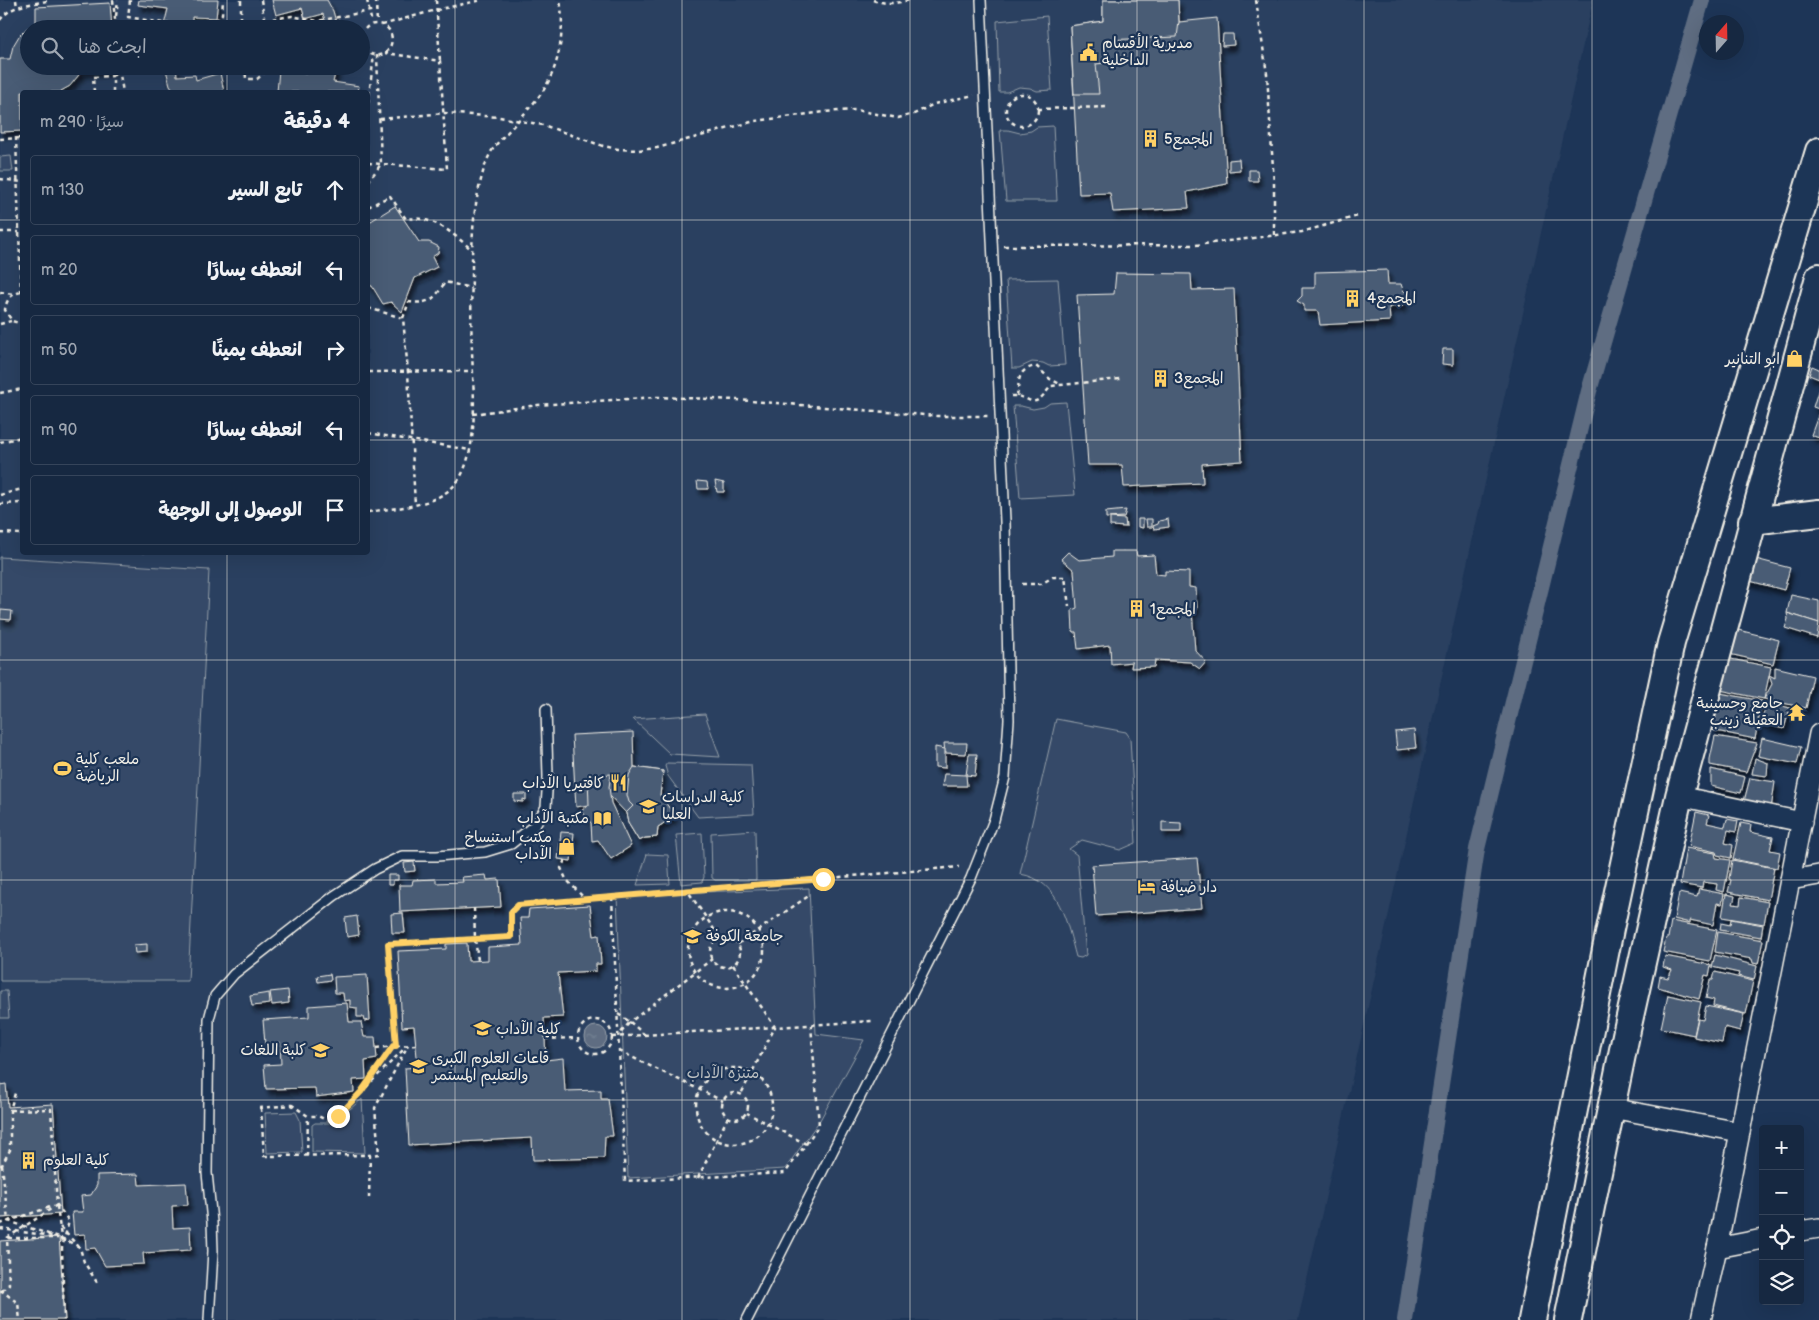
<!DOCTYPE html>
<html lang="ar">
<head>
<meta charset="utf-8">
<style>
	body { margin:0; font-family:"Balsamiq Sans","Playpen Sans Arabic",sans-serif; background:#23344c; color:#f1f3f6; direction:rtl }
	.controls { position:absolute; right:15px; bottom:15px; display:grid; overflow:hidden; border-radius:5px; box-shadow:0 5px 20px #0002 }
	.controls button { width:45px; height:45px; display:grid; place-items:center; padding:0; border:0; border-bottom:1px solid #35445a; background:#162841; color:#f1f3f6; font:25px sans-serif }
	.compass { position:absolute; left:1699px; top:15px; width:45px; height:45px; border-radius:50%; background:#162841; box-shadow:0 5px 20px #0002; rotate:20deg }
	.stop { position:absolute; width:15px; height:15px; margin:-11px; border:4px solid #ffd166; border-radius:50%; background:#fff }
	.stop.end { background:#ffd166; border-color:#fff; box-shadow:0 1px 5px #0008 }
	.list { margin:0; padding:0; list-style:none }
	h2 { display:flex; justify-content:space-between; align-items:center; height:65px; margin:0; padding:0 20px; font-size:21px }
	h2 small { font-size:16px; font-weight:400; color:#9ea6b1 }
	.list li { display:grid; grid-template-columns:32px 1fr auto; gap:15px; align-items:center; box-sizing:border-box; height:70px; margin:0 10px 10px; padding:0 10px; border:1px solid #35445a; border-radius:5px }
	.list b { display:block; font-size:19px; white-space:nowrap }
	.list em { font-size:16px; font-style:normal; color:#9ea6b1 }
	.icon { flex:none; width:28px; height:28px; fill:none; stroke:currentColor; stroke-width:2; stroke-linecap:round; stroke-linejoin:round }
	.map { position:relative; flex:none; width:1819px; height:1320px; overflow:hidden; direction:ltr }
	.search { position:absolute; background:#162841; box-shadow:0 5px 20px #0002; left:20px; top:20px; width:350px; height:55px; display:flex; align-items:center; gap:12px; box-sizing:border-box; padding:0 18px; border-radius:28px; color:#9ea6b1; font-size:19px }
	.panel { position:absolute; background:#162841; box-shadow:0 5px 20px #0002; left:20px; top:90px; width:350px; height:465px; border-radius:5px; direction:rtl }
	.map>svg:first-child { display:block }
	.built { fill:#2a4060; fill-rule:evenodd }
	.green { fill:#354a67; stroke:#949ea8 }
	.water { fill:url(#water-ripples); stroke:#9aa2ab }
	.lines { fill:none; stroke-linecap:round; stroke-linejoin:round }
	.canal { stroke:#5e6d82; stroke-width:16 }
	.building { fill:#485b74; stroke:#f4f1e8; filter:url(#shadow) }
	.lane-casing { stroke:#f4f1e8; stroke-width:12 }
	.street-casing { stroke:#f4f1e8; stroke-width:22 }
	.secondary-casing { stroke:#f4f1e8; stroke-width:30 }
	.path { stroke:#f4f1e8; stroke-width:2.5; stroke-dasharray:4 4; stroke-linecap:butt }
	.lane { stroke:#1d3557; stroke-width:9 }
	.street { stroke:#1d3557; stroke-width:19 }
	.secondary { stroke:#1d3557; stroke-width:26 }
	.route { stroke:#ffd166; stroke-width:6 }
	.grid { fill:none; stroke:#f4f1e8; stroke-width:1; stroke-opacity:0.55 }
	.labels { text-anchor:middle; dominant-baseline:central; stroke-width:4.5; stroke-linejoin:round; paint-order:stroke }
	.poi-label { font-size:15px; fill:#f4f1e8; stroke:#1d3557; text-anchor:start }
	.park-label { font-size:15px; fill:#bbbfc1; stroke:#1d3557 }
</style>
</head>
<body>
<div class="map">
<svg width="1819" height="1320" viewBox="0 0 1819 1320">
	<defs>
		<pattern id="water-ripples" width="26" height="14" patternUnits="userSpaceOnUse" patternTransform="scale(1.25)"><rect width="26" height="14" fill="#5e6d82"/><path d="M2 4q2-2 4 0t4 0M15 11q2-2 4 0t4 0" fill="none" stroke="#768294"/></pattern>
		<filter id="shadow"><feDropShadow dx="3" dy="5.5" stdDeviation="2.5" flood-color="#0009"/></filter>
	</defs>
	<rect width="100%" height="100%" fill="#1d3557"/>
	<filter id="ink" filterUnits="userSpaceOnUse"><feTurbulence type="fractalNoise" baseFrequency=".02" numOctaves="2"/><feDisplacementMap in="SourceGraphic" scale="10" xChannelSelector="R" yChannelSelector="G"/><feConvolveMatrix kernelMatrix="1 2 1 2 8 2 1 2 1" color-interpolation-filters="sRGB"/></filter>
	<g filter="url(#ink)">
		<!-- built -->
		<path class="built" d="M0,0h1593l-295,1320h-1298zM29,29h332v37h-332zM22,92h346v460h-346z"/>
		<!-- green -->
		<g class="green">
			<polygon points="1047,16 1052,90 1037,91 1030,88 1019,87 1007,92 999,92 997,21"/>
			<polygon points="1053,126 1057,201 1006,201 1000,130 1008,130 1020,133 1031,131 1037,127"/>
			<polygon points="11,156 13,171 0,171 0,157"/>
			<polygon points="1058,279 1065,365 1049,366 1043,363 1032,362 1019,368 1012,368 1006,280"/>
			<polygon points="1066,402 1075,495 1020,498 1013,406 1021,406 1033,409 1044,407 1050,403"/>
			<polygon points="0,557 209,570 188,981 0,981"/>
			<polygon points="705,714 720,757 670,754 633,719"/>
			<path d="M1056,719l70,13 4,6 6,105 -16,7 -38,-10 -13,9 8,6 9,100 -5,3 -5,-1c-9,-33 -16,-77 -56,-83z"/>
			<polygon points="667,763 751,765 754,814 698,817 668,776 665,766"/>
			<polygon points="755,830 756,880 715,880 712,878 711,833"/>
			<polygon points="702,833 704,877 702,882 681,884 676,835"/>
			<polygon points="647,854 668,855 670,884 637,885"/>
			<polygon points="809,888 816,1034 864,1040 820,1120 785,1169 628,1178 617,895"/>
			<polygon points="0,991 7,991 9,1018 0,1018"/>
			<polygon points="362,1099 365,1153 312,1152 312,1125 315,1123 333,1123"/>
			<polygon points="296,1112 300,1120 302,1152 267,1153 265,1113"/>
		</g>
		<!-- water -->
		<circle class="water" cx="596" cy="1037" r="11"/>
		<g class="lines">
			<!-- canal -->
			<polyline class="canal" points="1405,1320 1477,849 1589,391 1702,0"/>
		</g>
		<!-- building -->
		<g class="building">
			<polygon points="139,0 218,0 216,18 192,17 192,24 179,23 175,29 163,29 168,9 138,5"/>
			<polygon points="272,0 327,0 333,11 338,29 328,29 323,14 305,19 302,8 276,15"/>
			<polygon points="1103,0 1178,0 1179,22 1217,18 1227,184 1187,192 1189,208 1113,212 1110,193 1079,194 1070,26 1103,21"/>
			<polygon points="1103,0 1178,0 1179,22 1177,37 1105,40 1105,63 1096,64 1099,94 1074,94 1070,26 1103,21"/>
			<polygon points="110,3 112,29 29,29 29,66 115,66 115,70 82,71 70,86 61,91 61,92 22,92 22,131 0,132 0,59 10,59 13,46 19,36 26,29 36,23 36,7"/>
			<polygon points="1223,34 1233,34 1234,45 1222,46"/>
			<polygon points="165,66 176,66 177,76 195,75 196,80 220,73 224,92 174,92 175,92 170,85"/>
			<polygon points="337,66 333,82 359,86 358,92 277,92 279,70 306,74 307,67"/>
			<polygon points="1239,159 1240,170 1229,171 1229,160"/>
			<polygon points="1249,170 1257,170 1258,181 1249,181"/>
			<polygon points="395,206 419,242 429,242 439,247 438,253 432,257 437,267 415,278 402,312 391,302 383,304 372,286 368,285 368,220 371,221"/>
			<polygon points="1387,270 1388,284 1401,284 1403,290 1408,295 1403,300 1403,306 1389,307 1390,321 1320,325 1318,311 1304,311 1304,305 1297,301 1302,296 1302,288 1315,288 1315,272"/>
			<polygon points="1116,273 1191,274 1192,290 1234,289 1242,461 1202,464 1203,483 1124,487 1122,465 1088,465 1077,295 1114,294"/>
			<polygon points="1443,349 1453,349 1453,365 1442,364"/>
			<polygon points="1812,366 1819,369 1819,379 1809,375"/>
			<polygon points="1819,388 1819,409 1813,407"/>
			<polygon points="1819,413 1819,438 1811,435"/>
			<polygon points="697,481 707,482 708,489 698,489"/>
			<polygon points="715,481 724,483 724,492 717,492"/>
			<polygon points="1126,510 1124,517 1106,518 1106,512"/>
			<polygon points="1110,518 1125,519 1126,527 1110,526"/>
			<polygon points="1138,519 1143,519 1143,528 1138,527"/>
			<polygon points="1146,519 1152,519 1152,527 1147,527"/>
			<polygon points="1168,519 1169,527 1154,529 1153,526 1158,524 1159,521"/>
			<polygon points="1112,551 1136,551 1137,556 1154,555 1156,574 1165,575 1165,571 1189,572 1189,587 1196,588 1197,610 1192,611 1195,650 1206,662 1200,669 1190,662 1155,660 1154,667 1131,668 1132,662 1111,664 1110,645 1078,649 1076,632 1073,632 1072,610 1077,608 1074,570 1061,559 1068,552 1079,560 1112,557"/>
			<polygon points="1752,558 1790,568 1784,590 1746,580"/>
			<polygon points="1791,595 1819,601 1819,623 1787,613"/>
			<polygon points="1,610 12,611 11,620 0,619"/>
			<polygon points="1787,613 1819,623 1817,638 1785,628 1788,619"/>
			<polygon points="1734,629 1779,640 1773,664 1729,654"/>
			<polygon points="1726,658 1771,667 1764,699 1720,690"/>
			<polygon points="1775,667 1813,676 1806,708 1764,699 1772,684 1769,675 1775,678"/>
			<polygon points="1720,693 1762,701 1755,739 1711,730 1714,727"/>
			<polygon points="1767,702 1790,708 1784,729 1761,723"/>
			<polygon points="1414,730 1416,748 1397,750 1395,732"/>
			<polygon points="633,732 634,767 663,771 660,795 675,816 658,827 657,837 645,838 639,841 628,823 626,813 609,795 589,805 576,807 572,735"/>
			<polygon points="1715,736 1757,743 1746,772 1710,765 1710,759"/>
			<polygon points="1762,738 1801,747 1797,764 1758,756"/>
			<polygon points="944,743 967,743 966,754 945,753"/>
			<polygon points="935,747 945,749 945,768 935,767"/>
			<polygon points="969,754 977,754 975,776 966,775"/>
			<polygon points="1755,758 1768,763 1767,776 1752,774"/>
			<polygon points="634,767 663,771 660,795 675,816 658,827 657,837 645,838 639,841 628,823 626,813 633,806 629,802 627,795 629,775"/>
			<polygon points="1711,769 1745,777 1741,793 1711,786"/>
			<polygon points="611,774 609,787 611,803 631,846 611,859 598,840 592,841 591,823 581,811 589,805 588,776"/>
			<polygon points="944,774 966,775 967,786 942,786"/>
			<polygon points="1750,778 1775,782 1771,809 1743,805"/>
			<polygon points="514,794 526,794 526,800 523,799 523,802 514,801"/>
			<polygon points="1696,812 1709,815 1707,823 1725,827 1727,819 1738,821 1736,832 1728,830 1725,843 1733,845 1731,858 1717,855 1716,852 1689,846"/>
			<polygon points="1162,822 1181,823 1181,832 1162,832"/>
			<polygon points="1741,823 1751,825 1750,832 1773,837 1770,850 1780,852 1777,868 1733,859"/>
			<polygon points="561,832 574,833 571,861 558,859"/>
			<polygon points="1686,848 1715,853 1716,858 1730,860 1724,892 1716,890 1717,884 1703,882 1702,888 1680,884"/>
			<polygon points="1197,858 1202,908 1096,916 1092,865"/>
			<polygon points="1732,860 1774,868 1768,900 1728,892 1731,880 1729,879"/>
			<polygon points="414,862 415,871 405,872 404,863"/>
			<polygon points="388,875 398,875 398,880 393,880 393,885 388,885"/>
			<polygon points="486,875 487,880 499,879 501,907 400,912 399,885 412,885 413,880 436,879 436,883 463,882 462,877"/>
			<polygon points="1699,889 1724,894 1722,904 1717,903 1713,925 1690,920 1690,923 1674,919 1679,893 1697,897"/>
			<polygon points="1726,894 1735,896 1733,904 1740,905 1741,897 1768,902 1764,924 1722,917"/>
			<polygon points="590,905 594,936 599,935 601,964 596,964 596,971 558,973 563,1017 544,1018 546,1060 563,1058 565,1091 601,1090 601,1099 608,1099 613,1136 605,1136 604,1158 533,1160 532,1138 409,1145 405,1068 418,1067 414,1026 402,1027 398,951 446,949 446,944 467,943 468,961 488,960 488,947 522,945 520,918 528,918 529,909"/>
			<polygon points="403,913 405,933 392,933 391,914"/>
			<polygon points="357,916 359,935 347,937 345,918"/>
			<polygon points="1731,919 1763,925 1761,937 1720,930 1721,923 1730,925"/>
			<polygon points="1671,921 1717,930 1710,961 1663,952 1666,938 1668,938"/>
			<polygon points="1718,932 1763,940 1758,964 1753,963 1752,959 1715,952"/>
			<polygon points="147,944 147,952 135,953 134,945"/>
			<polygon points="1715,955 1757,966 1754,980 1738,976 1739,973 1712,967"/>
			<polygon points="1665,956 1711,965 1709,976 1705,975 1699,999 1658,987 1660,976 1668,978 1672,970 1663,967"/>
			<polygon points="1715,972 1753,981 1746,1014 1713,1006 1714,1000 1706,998 1710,980 1713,980"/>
			<polygon points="330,974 331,980 318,982 317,976"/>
			<polygon points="367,975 370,1020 364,1021 363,1017 357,1017 357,1008 350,1007 350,1000 344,1001 343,993 335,993 334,977"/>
			<polygon points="288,990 289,1003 272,1005 270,992"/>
			<polygon points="269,993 270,1004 252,1006 250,996"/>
			<polygon points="1668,995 1701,1002 1694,1035 1661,1028"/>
			<polygon points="347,1003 349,1022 361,1022 364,1037 375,1037 377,1059 365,1061 366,1079 353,1080 354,1092 316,1097 315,1088 266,1089 264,1065 281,1064 280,1042 265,1044 263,1020 309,1017 309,1006"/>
			<polygon points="1706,1006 1744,1014 1740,1031 1725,1027 1722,1043 1694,1037 1698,1019 1703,1020"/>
			<polygon points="6,1084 8,1107 53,1104 61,1214 0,1218 0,1085"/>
			<polygon points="138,1174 139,1185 186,1183 188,1205 172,1206 173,1228 190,1227 191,1250 143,1253 144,1264 105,1266 95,1248 86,1249 85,1234 74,1235 72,1212 83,1212 81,1196 91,1195 97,1185 97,1175"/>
			<polygon points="59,1237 65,1320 0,1320 0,1241"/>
		</g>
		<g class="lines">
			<defs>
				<g id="lane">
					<polyline points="209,1320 213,1251 212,1222 207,1173 209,1019 215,996 234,974 334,896 375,869 402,856 437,856 485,852 511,844 536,824 546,807 548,776 546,709"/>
					<polyline points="747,1320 971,878 994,820 1005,777 1009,720 1005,521 981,0"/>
				</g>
				<g id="street">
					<polyline points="1679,796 1802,822"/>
					<polyline points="1790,880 1819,875"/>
					<polyline points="1611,1108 1740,1132"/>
					<polyline points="1800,1231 1819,1228"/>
					<polyline points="1717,1248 1763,1239"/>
					<polyline points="1701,1320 1717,1248 1819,734"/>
				</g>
				<g id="secondary">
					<polyline points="1752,521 1819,513"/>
					<polyline points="1532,1320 1610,929 1671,643 1819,151"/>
					<polyline points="1568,1320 1627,1030 1679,796 1819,277"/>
				</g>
			</defs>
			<!-- lane casing -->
			<use href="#lane" class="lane-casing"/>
			<!-- street casing -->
			<use href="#street" class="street-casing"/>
			<!-- secondary casing -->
			<use href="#secondary" class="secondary-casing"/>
			<!-- path -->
			<g class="path">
				<polyline points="16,0 17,7"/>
				<polyline points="113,0 116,29"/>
				<polyline points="130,0 128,17 186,27 186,29"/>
				<polyline points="241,0 241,21"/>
				<polyline points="261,0 266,29"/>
				<polyline points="367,0 372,24"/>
				<polyline points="376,0 377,24"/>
				<polyline points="436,0 440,61"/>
				<path d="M873,0c11,4 24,4 36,0"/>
				<polyline points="1256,0 1267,74 1274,184 1274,235"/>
				<polyline points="116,16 118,0"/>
				<path d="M0,20c12,-17 33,-15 50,-20"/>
				<polyline points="265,20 292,16 317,21 376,10"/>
				<polyline points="216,21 222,14 223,0"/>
				<polyline points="382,25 436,10 482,0"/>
				<polyline points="186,27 195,25 195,21 216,21 216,29"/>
				<polyline points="226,29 233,24 241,21 242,29"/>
				<path d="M361,36c3,-7 7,-12 15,-12 25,0 18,39 -5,30 -5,-2 -8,-6 -10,-11"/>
				<polyline points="189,66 193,69 196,66"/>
				<polyline points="228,66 234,70 246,72"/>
				<polyline points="245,66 246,79 257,79 263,74 268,66"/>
				<polyline points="119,69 123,92"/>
				<polyline points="94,92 93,77 113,76"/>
				<polyline points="113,92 113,76 122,66"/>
				<circle cx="1022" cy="110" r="16"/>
				<polyline points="368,103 374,55"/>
				<polyline points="1038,109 1107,107"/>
				<polyline points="380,119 444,113 499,117 543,125 603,146 618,149 638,150 657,148 755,121 824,112 856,110 898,118 914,114 934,104 974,95"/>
				<polyline points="16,137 21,292"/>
				<polyline points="0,139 22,138"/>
				<polyline points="368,163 447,169 440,61 385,53"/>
				<polyline points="0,179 22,182"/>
				<polyline points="368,182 381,164 377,55"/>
				<path d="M368,207l22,-11 16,23c27,-4 46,14 65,30"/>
				<polyline points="0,232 19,232"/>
				<polyline points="1004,246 1196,245 1302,232 1358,216"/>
				<polyline points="0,292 13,294"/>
				<path d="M21,292c-10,2 -15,8 -16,18l7,11 10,3"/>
				<polyline points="368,308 403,318 408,372 415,505"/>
				<path d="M403,318l6,-16c21,2 25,-2 36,-20l26,6"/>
				<polyline points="0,324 11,321"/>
				<polyline points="368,372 473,371"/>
				<polyline points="0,393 22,389"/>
				<path d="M1011,396c23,-1 19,18 40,-10l69,-7"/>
				<path d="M1017,396c3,-16 -1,-26 19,-30l14,13 10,5"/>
				<polyline points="473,414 538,405 657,397 738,400 937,416 989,416"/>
				<polyline points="368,433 470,450"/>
				<polyline points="0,442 22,437"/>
				<polyline points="0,495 22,489"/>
				<polyline points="0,504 22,503"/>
				<path d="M368,512c31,-5 78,-5 94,-38 17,-35 11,-86 10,-124 -1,-24 -1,-48 0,-72 0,-33 0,-58 7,-90 3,-13 6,-25 12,-36 7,-11 17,-20 25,-29 9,-10 19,-21 27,-32 17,-26 22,-61 17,-91"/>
				<polyline points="0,533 22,534"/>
				<polyline points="142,552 145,552"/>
				<polyline points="1022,584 1041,584 1053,577 1065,577 1069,606"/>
				<polyline points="565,860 561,868 566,879 585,899"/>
				<polyline points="687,890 959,867"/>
				<polyline points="612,897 625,1181 785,1173 806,1144 747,1113"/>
				<polyline points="474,908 475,939 478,960"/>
				<circle cx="726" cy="950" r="38"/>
				<circle cx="725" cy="952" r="15"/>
				<polyline points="738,944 810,895"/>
				<polyline points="733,965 775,1027 741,1094"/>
				<polyline points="618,1014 630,1022 619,1035"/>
				<circle cx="595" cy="1037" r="17"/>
				<polyline points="645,1035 630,1022 712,959"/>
				<polyline points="612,1037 873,1021"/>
				<polyline points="545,1039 577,1038"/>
				<polyline points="396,1046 416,1045"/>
				<polyline points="376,1048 396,1046 388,943 511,937 511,911 518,905 687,890 720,938"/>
				<polyline points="619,1051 723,1101"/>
				<circle cx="734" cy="1106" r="38"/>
				<polyline points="366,1087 405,1048"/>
				<circle cx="735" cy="1106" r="13"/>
				<polyline points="259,1108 292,1105 308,1116 318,1116 326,1120 332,1121 361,1092 393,1046"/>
				<polyline points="261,1108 264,1156 370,1155"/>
				<polyline points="10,1110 51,1109 57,1205 69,1221 62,1248 64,1320"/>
				<polyline points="806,1144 819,1125 811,1025"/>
				<polyline points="307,1156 308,1116"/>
				<polyline points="0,1165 2,1165 10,1150 10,1110 16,1090"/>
				<polyline points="2,1165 8,1221 61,1238 78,1246"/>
				<polyline points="698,1178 728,1117"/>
				<polyline points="369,1198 370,1155 379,1154 375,1108 408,1045"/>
				<polyline points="57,1206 62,1245"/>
				<polyline points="0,1224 53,1206"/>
				<polyline points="60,1227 80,1248 84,1262 98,1284"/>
				<polyline points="0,1229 53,1236"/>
				<polyline points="7,1238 57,1205"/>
				<polyline points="8,1238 58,1238"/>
				<polyline points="0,1291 2,1291 18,1303 20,1320"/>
				<polyline points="2,1291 9,1284 7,1238"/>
			</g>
			<!-- lane -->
			<use href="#lane" class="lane"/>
			<!-- street -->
			<use href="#street" class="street"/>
			<!-- secondary -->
			<use href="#secondary" class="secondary"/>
		</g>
	</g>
	<g class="lines" filter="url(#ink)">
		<!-- route -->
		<polyline class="route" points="338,1116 361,1092 393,1046 396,1046 388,944 511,937 511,912 518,905 823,879"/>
	</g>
	<!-- grid -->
	<path class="grid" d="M227,0v29M455,0v1320M682,0v1320M910,0v1320M1137,0v1320M1364,0v1320M1592,0v1320M227,66v26M0,220h22M368,220h1451M0,440h22M368,440h1451M227,552v768M0,660h1819M0,880h1819M0,1100h1819"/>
	<!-- icons -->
	<defs>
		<symbol id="civic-bare" viewBox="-9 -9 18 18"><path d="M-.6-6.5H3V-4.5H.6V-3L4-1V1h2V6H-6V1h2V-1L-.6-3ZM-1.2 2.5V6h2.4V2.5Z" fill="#ffd166" stroke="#1d3557" stroke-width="2.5" paint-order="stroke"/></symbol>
		<symbol id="building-bare" viewBox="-9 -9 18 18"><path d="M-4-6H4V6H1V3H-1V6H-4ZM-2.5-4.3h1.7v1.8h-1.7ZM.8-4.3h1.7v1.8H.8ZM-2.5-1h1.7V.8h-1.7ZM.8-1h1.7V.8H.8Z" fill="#ffd166" stroke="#1d3557" stroke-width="2.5" paint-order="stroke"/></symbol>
		<symbol id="shop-bare" viewBox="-9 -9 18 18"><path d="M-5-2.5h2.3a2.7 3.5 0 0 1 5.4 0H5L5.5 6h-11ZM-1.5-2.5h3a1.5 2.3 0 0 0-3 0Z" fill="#ffd166" stroke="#1d3557" stroke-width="2.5" paint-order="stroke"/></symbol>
		<symbol id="temple-bare" viewBox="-9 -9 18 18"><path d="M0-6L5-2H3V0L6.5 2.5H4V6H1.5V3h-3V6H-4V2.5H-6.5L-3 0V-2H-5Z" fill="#ffd166" stroke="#1d3557" stroke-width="2.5" paint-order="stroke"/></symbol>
		<symbol id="stadium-bare" viewBox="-9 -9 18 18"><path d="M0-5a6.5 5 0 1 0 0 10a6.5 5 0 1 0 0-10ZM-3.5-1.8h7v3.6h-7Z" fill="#ffd166" stroke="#1d3557" stroke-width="2.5" paint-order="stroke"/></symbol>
		<symbol id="restaurant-bare" viewBox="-9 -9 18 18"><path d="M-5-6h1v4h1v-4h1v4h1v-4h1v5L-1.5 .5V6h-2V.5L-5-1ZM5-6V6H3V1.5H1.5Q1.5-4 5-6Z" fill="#ffd166" stroke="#1d3557" stroke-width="2.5" paint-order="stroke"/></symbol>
		<symbol id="university-bare" viewBox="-9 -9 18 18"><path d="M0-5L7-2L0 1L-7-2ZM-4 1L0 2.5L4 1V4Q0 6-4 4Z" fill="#ffd166" stroke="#1d3557" stroke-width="2.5" paint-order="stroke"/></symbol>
		<symbol id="library-bare" viewBox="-9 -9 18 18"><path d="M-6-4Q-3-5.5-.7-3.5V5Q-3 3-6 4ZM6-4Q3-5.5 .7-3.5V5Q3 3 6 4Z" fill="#ffd166" stroke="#1d3557" stroke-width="2.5" paint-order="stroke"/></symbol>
		<symbol id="hotel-bare" viewBox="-9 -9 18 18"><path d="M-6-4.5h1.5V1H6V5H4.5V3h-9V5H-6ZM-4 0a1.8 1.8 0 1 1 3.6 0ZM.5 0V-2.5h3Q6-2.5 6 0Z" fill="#ffd166" stroke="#1d3557" stroke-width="2.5" paint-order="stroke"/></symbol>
	</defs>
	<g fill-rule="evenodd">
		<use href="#civic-bare" x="1076" y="40" width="25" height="25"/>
		<use href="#building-bare" x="1138" y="126" width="25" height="25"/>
		<use href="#building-bare" x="1340" y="286" width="25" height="25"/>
		<use href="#shop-bare" x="1782" y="346" width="25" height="25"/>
		<use href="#building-bare" x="1148" y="366" width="25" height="25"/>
		<use href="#building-bare" x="1124" y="596" width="25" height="25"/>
		<use href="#temple-bare" x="1784" y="700" width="25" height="25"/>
		<use href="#stadium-bare" x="50" y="756" width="25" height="25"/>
		<use href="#restaurant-bare" x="606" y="770" width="25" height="25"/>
		<use href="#university-bare" x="636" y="794" width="25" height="25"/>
		<use href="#library-bare" x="590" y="806" width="25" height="25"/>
		<use href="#shop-bare" x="554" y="834" width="25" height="25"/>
		<use href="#hotel-bare" x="1134" y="874" width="25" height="25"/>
		<use href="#university-bare" x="680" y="924" width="25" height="25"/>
		<use href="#university-bare" x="470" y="1016" width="25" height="25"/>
		<use href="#university-bare" x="308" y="1038" width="25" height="25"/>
		<use href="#university-bare" x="406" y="1054" width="25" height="25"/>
		<use href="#building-bare" x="16" y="1148" width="25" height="25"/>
	</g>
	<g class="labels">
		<!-- poi labels -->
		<g class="poi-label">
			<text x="1102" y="43">مديرية الأقسام<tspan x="1102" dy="17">الداخلية</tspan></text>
			<text x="1164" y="139">المجمع5</text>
			<text x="1367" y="298">المجمع4</text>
			<text x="1780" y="359" text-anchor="end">ابو التنانير</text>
			<text x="1174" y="378">المجمع3</text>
			<text x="1150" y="609">المجمع1</text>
			<text x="1783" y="703" text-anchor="end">جامع وحسينية<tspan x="1783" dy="17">العقيلة زينب</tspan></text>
			<text x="76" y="759">ملعب كلية<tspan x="76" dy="17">الرياضة</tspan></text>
			<text x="604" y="783" text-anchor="end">كافتيريا الآداب</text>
			<text x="662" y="797">كلية الدراسات<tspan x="662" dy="17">العليا</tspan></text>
			<text x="589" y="818" text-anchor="end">مكتبة الآداب</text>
			<text x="552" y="837" text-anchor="end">مكتب استنساخ<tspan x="552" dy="17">الآداب</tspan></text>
			<text x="1161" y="887">دار ضيافة</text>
			<text x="706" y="936">جامعة الكوفة</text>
			<text x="496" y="1029">كلية الآداب</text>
			<text x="306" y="1050" text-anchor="end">كلبة اللغات</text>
			<text x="432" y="1058">قاعات العلوم الكبرى<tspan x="432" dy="17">والتعليم المستمر</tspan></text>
			<text x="43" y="1160">كلية العلوم</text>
		</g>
		<!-- park labels -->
		<g class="park-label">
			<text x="723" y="1073">متنزه الآداب</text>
		</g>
	</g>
</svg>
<div class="controls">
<button>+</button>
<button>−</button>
<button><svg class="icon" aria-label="locate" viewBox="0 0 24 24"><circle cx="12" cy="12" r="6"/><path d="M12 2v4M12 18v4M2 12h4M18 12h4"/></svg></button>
<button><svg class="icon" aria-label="layers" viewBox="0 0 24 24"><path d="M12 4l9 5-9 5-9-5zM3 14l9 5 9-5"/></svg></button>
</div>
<svg class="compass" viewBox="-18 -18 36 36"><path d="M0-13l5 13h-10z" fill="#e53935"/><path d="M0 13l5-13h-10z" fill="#9ea6b1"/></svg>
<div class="stop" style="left:823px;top:879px"></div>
<div class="stop end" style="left:338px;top:1116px"></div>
<div class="search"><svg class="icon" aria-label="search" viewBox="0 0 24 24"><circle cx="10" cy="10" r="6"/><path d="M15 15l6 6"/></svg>ابحث هنا</div>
<section class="panel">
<h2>4 دقيقة<small>سيرًا · 290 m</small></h2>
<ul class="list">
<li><svg class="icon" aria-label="ahead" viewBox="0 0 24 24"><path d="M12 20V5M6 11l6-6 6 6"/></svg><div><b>تابع السير</b></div><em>130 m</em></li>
<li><svg class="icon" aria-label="left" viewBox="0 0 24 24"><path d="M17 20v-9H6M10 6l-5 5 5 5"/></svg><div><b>انعطف يسارًا</b></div><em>20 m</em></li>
<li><svg class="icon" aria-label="right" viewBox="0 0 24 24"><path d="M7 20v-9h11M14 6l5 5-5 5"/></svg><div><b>انعطف يمينًا</b></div><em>50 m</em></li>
<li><svg class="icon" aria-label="left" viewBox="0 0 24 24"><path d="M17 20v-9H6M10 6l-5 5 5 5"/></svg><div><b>انعطف يسارًا</b></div><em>90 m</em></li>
<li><svg class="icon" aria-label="arrive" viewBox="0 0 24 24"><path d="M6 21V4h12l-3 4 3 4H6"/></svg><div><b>الوصول إلى الوجهة</b></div></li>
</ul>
</section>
</div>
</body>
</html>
